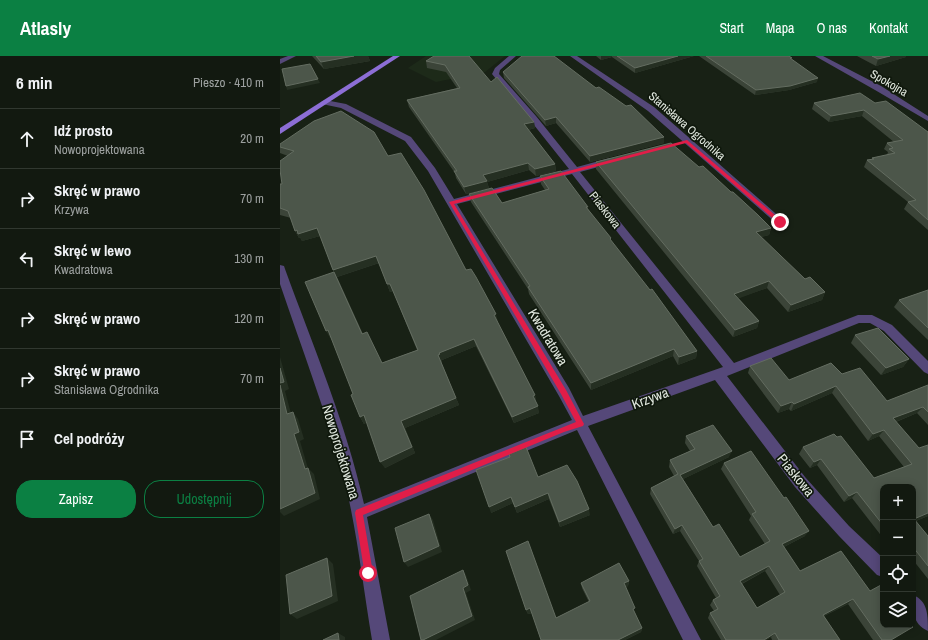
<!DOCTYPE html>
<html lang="pl">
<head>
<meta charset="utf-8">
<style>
	body { margin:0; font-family:"Archivo Narrow",sans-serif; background:#1f261e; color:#f1f3f6 }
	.controls { position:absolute; right:12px; bottom:12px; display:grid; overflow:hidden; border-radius:8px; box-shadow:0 2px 10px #0003 }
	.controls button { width:36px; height:36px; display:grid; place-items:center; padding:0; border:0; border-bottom:1px solid #313830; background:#121910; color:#f1f3f6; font:20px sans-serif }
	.stop { position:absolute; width:12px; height:12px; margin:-9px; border:3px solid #e11d48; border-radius:50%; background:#fff }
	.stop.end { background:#e11d48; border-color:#fff; box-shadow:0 1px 4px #0008 }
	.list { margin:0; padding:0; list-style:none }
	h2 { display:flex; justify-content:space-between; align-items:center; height:52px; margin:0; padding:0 16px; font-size:17px }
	h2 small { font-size:13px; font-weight:400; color:#9ca09f }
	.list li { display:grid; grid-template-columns:26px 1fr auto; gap:12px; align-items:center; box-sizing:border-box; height:60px; padding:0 16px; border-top:1px solid #313830 }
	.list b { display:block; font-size:15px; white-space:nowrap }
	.list p { margin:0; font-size:13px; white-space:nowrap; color:#9ca09f }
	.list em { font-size:13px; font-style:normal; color:#9ca09f }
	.actions { display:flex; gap:8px; padding:12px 16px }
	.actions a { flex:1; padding:9px 0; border:1px solid #0b8043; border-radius:16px; text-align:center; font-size:14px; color:#0b8043 }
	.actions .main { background:#0b8043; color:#fff }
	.icon { flex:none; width:22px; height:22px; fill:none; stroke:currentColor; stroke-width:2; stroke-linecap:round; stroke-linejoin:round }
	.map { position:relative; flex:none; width:648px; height:584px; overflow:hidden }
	header { display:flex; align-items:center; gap:24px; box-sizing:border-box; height:56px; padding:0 20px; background:#0b8043; color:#fff }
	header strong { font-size:19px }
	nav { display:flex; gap:22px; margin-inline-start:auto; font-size:14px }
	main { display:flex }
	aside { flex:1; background:#121910 }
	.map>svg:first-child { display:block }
	.built { fill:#1d2a19 }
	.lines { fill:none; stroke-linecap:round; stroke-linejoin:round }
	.minor { fill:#554879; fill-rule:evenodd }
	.major { fill:#8c6ed5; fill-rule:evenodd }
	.wall { fill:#3b4438; fill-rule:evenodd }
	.shaded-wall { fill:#252f22 }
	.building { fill:#4c564a; stroke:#646d61; fill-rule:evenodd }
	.route { fill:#e11d48 }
	.labels { text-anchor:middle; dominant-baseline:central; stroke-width:3.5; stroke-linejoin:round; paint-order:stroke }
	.far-street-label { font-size:12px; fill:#e1e8df; stroke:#0f180c }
	.street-label { font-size:14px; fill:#e1e8df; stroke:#0f180c }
</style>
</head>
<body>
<header>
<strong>Atlasly</strong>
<nav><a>Start</a><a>Mapa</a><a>O nas</a><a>Kontakt</a></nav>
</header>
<main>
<aside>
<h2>6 min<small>Pieszo · 410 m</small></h2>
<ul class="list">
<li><svg class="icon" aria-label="ahead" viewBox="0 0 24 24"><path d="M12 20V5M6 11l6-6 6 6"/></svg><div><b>Idź prosto</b><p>Nowoprojektowana</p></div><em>20 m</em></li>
<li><svg class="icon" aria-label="right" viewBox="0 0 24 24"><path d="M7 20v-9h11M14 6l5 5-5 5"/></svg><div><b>Skręć w prawo</b><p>Krzywa</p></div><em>70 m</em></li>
<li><svg class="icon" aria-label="left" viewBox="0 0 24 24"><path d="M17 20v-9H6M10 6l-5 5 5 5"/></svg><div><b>Skręć w lewo</b><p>Kwadratowa</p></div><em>130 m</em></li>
<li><svg class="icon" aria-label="right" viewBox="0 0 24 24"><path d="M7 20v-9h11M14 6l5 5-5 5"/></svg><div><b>Skręć w prawo</b></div><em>120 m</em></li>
<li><svg class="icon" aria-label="right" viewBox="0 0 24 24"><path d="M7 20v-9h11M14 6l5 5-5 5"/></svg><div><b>Skręć w prawo</b><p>Stanisława Ogrodnika</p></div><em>70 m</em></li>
<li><svg class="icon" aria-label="arrive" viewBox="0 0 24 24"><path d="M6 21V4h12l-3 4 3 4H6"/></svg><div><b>Cel podróży</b></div></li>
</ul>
<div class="actions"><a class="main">Zapisz</a><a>Udostępnij</a></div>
</aside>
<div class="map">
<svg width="648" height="584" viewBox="0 0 648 584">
	<rect width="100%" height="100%" fill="#182115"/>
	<!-- built -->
	<polygon class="built" points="146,0 225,0 205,16 156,26 128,12"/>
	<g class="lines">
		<!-- minor -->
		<g class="minor">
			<polygon points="8,0 16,0 0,8 0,3"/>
			<path d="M229,0h7l-16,14 -1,4 37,42 41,51 33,-9 3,1 1,2 -1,2 -33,9 154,191 124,-48h14l20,10 36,36v13l-4,-2 -40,-41 -14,-8h-11l-132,53 78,101 44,49 34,32v19l-6,-2 -38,-39 -44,-49 -80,-107 -127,46 113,214h-18l-106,-210 -210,87 23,123h-18c-9,-54 -15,-109 -28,-162 -18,-66 -42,-129 -64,-194v-19l4,1 1,3c28,77 61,154 79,235l208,-84 -13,-24 -131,-225 -23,-30 -64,-33 -19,-4 -1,-2 4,-2 21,4 65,33 24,31 19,31 115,-30 -39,-49 -38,-46 3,-6zM292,118l151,193 -140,49 -14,-28 -112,-184z"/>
			<polygon points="290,0 297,0 374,51 503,164 505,166 503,168 497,168 368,55"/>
			<polygon points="535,0 543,0 601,30 648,60 648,65 595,34"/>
			<path d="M633,539c15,6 15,20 15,36 -16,-7 -15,-21 -15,-36z"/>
		</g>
		<!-- major -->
		<polygon class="major" points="113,0 120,0 0,78 0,72"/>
	</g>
	<!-- wall -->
	<g class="wall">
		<polygon points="32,0 88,0 90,5 44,13"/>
		<polygon points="154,0 211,26 254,66 255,72 248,74 275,108 276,115 256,120 249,114 207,126 209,132 186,138 176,122 175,117 129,51 127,44 177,32 166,16 147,12 146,5"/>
		<polygon points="316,0 414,0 355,17 332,1 321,4"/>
		<polygon points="419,0 509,0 511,4 537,26 509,34 475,39"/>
		<polygon points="577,0 626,0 626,1 596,10"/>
		<polygon points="223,16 384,87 310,106 276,67 266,70 224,22"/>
		<polygon points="534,47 595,47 648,76 648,174 624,153 628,146 584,111 587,104 592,103 592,102 607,99 608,96 604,93 607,87 614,86 582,60 549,66 532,53"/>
		<path d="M0,88l108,12 78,114 32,52h-1l38,73 1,7 3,11 -25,10 -38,-77 -34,14v1l-1,1 18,43 -54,23 10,25 -30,15 -18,-46 -3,2 -4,-7 -7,-23 -22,-57 -1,1 4,-66 -14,-36 -18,5 -2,-4 -1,1 -4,-7 -4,-13 -11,-3v-31h2l6,-28 -8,-3zM99,207l11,29 3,-1 24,59 -35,13 -19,-29 -26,-57z"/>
		<polygon points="316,106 419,111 451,136 491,172 489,179 481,181 525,223 545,236 542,244 508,256 487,232 458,242 479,265 477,272 453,281 316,113"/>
		<polygon points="260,120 308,153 331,185 417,295 416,302 398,309 393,300 311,334 249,238 248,233 191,146 189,138 222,147 265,134 261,128"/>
		<polygon points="648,234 648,284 614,251 619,244"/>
		<polygon points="575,279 629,303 623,311 601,319 571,287"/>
		<polygon points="470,310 509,324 562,318 607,345 648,329 648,369 637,357 616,366 639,392 648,389 648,460 636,465 648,480 648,523 633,504 633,431 603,431 603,482 572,442 564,446 537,409 530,412 519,398 523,391 594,422 624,411 599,380 588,385 552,337 511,355 509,353 498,357 468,317"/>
		<path d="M406,380l43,21 -46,22 30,48 27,30 25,-13 -16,-24 2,-4 -30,-47 3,-6 81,73 -21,11 16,24 41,-20 50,89h-18l-25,-36 -24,12 16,24h-68l-1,-3 -5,3h-45l-13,-22 2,-5 4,-2 -4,-6 3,-5 3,-2 -19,-32 2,-5 -19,-30 -7,3 -23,-40 1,-6 23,-12 -5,-9 1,-7 20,-9 -5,-8zM485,515l15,24 -23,13 -15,-24z"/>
		<polygon points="229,398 258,421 310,459 280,471 269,443 237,457 233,447 211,457 230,401"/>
		<polygon points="349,525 348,530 346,531 354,556 362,572 361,576 345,584 261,584 252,557 248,558 246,554 276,562 309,546 302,532 301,527"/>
	</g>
	<!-- shaded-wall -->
	<g class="shaded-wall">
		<polygon points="74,0 88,0 90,5 44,13 41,6"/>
		<polygon points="321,0 332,0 332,1 321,4"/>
		<polygon points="398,0 414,0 355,17 355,12"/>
		<polygon points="610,0 626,0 626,1 596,10 598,3"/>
		<polygon points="538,22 537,26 509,34 475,39 476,34"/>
		<polygon points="38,23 40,27 7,34 6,30"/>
		<polygon points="584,54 582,60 549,66 551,60"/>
		<polygon points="276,61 276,67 266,70 265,64"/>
		<polygon points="254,66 255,72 244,75 244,68"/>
		<polygon points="384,81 384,87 310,106 310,100"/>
		<polygon points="248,107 249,114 207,126 209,132 186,138 184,131 203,119"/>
		<polygon points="275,108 276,115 256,120 255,113"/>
		<polygon points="37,172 40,180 22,185 20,181 19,182 15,175"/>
		<polygon points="491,172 489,179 474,183 476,176"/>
		<polygon points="96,200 99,207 57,221 86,285 53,214"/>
		<polygon points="489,225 487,232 452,245 454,238"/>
		<polygon points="107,228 110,228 113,235 110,236"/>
		<polygon points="545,236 542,244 508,256 511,249"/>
		<polygon points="216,258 218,266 215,266 214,259"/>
		<polygon points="479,265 477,272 453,281 455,274"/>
		<polygon points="48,274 52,281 50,282 46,275"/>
		<polygon points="194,283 196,290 162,304 162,305 160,306 158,299 159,297"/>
		<polygon points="394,293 393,300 311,334 311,327"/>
		<polygon points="417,295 416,302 398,309 399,301"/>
		<polygon points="0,301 9,333 5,335 13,365 7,358 0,329"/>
		<polygon points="629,303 623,311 601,319 606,312"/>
		<polygon points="556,330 552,337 511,355 514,348"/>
		<polygon points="255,339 256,346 254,347 253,340"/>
		<polygon points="176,342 179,349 125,372 135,397 105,412 100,406 121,365"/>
		<polygon points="512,346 509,353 498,357 501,350"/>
		<polygon points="258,350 259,357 234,367 232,361"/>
		<polygon points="643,351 637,357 608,369 613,362"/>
		<polygon points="13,356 18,363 24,383 20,385 29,416 28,412 34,418 40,443 4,460 0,456 0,453 25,413 14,378"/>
		<polygon points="84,359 88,366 84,368 80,361"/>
		<polygon points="604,374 599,380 588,385 593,378"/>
		<polygon points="452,395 449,401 399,425 400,419"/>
		<polygon points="541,403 537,409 530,412 534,406"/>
		<polygon points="577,436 572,442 564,446 569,440"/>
		<polygon points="268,437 269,443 237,457 235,451"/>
		<polygon points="231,441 233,447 211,457 209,451"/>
		<polygon points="309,453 310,459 280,471 279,466"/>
		<polygon points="648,457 648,460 633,466 634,463"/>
		<polygon points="149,458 153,464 162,496 128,511 124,506"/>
		<polygon points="402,469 400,475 393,478 395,473"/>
		<polygon points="529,475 525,480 498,494 502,488"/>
		<polygon points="47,502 53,508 58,545 17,563 10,558"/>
		<polygon points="489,510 485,515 457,530 460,525"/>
		<polygon points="183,514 186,519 191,534 186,537 195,564 156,584 143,584 183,532"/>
		<polygon points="349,525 348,530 344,532 344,527"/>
		<polygon points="573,543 568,548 538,563 543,559"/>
		<polygon points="250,552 252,557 248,558 246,554"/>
		<polygon points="362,572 361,576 345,584 338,584"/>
		<polygon points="58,577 65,581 65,584 59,584"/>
		<polygon points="495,577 491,581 486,584 484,584"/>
	</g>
	<!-- building -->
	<g class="building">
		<polygon points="36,0 74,0 41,6"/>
		<polygon points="154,0 189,0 211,26 217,21 254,66 244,68 275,108 255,113 248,107 203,119 207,125 184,131 174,115 177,115 127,44 180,32 165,9 146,5"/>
		<polygon points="242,0 274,0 316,32 319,31 346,50 351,49 384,81 310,100 276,61 265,64 223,16"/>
		<polygon points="337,0 398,0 355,12"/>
		<polygon points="426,0 509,0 512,2 510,2 538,22 510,30 476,34"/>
		<polygon points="592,0 610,0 598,3"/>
		<polygon points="30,8 38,23 6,30 2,13"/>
		<polygon points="580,37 595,47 606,45 648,76 648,164 628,146 636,144 587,104 594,103 592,102 615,97 609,93 613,92 607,87 623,84 584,54 551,60 534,47"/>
		<polygon points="61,55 94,76 108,100 121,97 144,134 186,214 191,213 196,221 216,258 214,259 255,339 253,340 258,350 232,361 194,283 159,297 160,298 158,299 176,342 121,365 132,391 100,406 84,359 80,361 71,339 73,338 48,274 46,275 25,226 54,216 82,278 87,276 102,307 138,294 110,228 107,228 96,200 53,214 37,172 18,178 17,174 15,175 8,155 0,152 0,128 2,128 0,114 0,105 14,95 0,91 0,88 34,65"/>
		<polygon points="391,87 419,111 423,110 451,136 453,136 478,159 491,172 476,176 525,223 530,221 545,236 511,249 489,225 454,238 479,265 455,274 316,106"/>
		<polygon points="281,115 308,151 306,151 331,182 330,183 370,234 372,233 417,295 399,301 394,293 311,327 248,231 250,230 189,138 212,132 222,147 269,133 260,120"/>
		<polygon points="648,234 648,272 619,244"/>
		<polygon points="598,272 629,303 606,312 575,279"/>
		<polygon points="491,302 509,324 551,307 562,318 580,312 607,345 648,329 648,356 643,351 613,362 639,392 648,389 648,457 634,463 648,480 648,510 633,491 633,431 603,431 603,469 577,436 569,440 541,403 534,406 523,391 554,378 557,381 561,380 594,422 632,408 604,374 593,378 556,330 514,348 512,346 501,350 470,310"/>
		<polygon points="0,312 4,326 0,327"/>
		<polygon points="0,329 7,358 13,356 19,376 14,378 25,413 28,412 35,437 0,453"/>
		<path d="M433,369l19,26 -52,24 33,52 6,-3 21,33 30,-16 -18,-27 4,-2 -32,-49 27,-12 33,47 2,-1 23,34 -27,13 18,27 41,-20 29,40 11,-6 2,2v38h28l2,2 -22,13h-9l-29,-41 -30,16 17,25h-61l-4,-7 -11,7h-38l-16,-27 8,-4 -5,-9 7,-4 -21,-35 4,-2 -21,-34 -7,4 -24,-41 27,-14 -8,-14 25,-11 -9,-13zM489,510l16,26 -28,16 -17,-27z"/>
		<polygon points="246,391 258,421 287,409 297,425 309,453 279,466 268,437 235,451 231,441 209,451 196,414 230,401 229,398"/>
		<polygon points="149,458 159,490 124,506 115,472"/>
		<polygon points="248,485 276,562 310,545 301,527 339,507 349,525 344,527 355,552 353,553 362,572 338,584 261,584 250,552 246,554 226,495"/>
		<polygon points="47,502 52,540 10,558 6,519"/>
		<polygon points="183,514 188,529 183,532 192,560 143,584 141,584 130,540"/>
		<polygon points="58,577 59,584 43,584"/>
	</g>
	<!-- route -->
	<polygon class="route" points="407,84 502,165 502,167 498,167 406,87 174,148 286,334 304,368 303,370 284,376 83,459 93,517 91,520 88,521 85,520 75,457 76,454 296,366 281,338 169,146"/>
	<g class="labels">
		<!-- far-street labels -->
		<g class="far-street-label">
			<text transform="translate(609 27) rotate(30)">Spokojna</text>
			<text transform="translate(407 70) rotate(41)">Stanisława Ogrodnika</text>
			<text transform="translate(325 154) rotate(52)">Piaskowa</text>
		</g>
		<!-- street labels -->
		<g class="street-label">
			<text transform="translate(268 281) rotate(59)">Kwadratowa</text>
			<text transform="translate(370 342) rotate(-20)">Krzywa</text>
			<text transform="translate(61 396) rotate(73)">Nowoprojektowana</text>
			<text transform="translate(516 419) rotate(51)">Piaskowa</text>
		</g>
	</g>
</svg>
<div class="controls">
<button>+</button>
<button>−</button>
<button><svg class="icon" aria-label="locate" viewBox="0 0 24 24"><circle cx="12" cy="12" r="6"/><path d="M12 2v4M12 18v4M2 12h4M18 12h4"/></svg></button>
<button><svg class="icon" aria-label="layers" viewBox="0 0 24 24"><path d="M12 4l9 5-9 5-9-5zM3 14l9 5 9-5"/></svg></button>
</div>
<div class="stop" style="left:88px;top:517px"></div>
<div class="stop end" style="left:500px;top:166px"></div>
</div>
</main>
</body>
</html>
